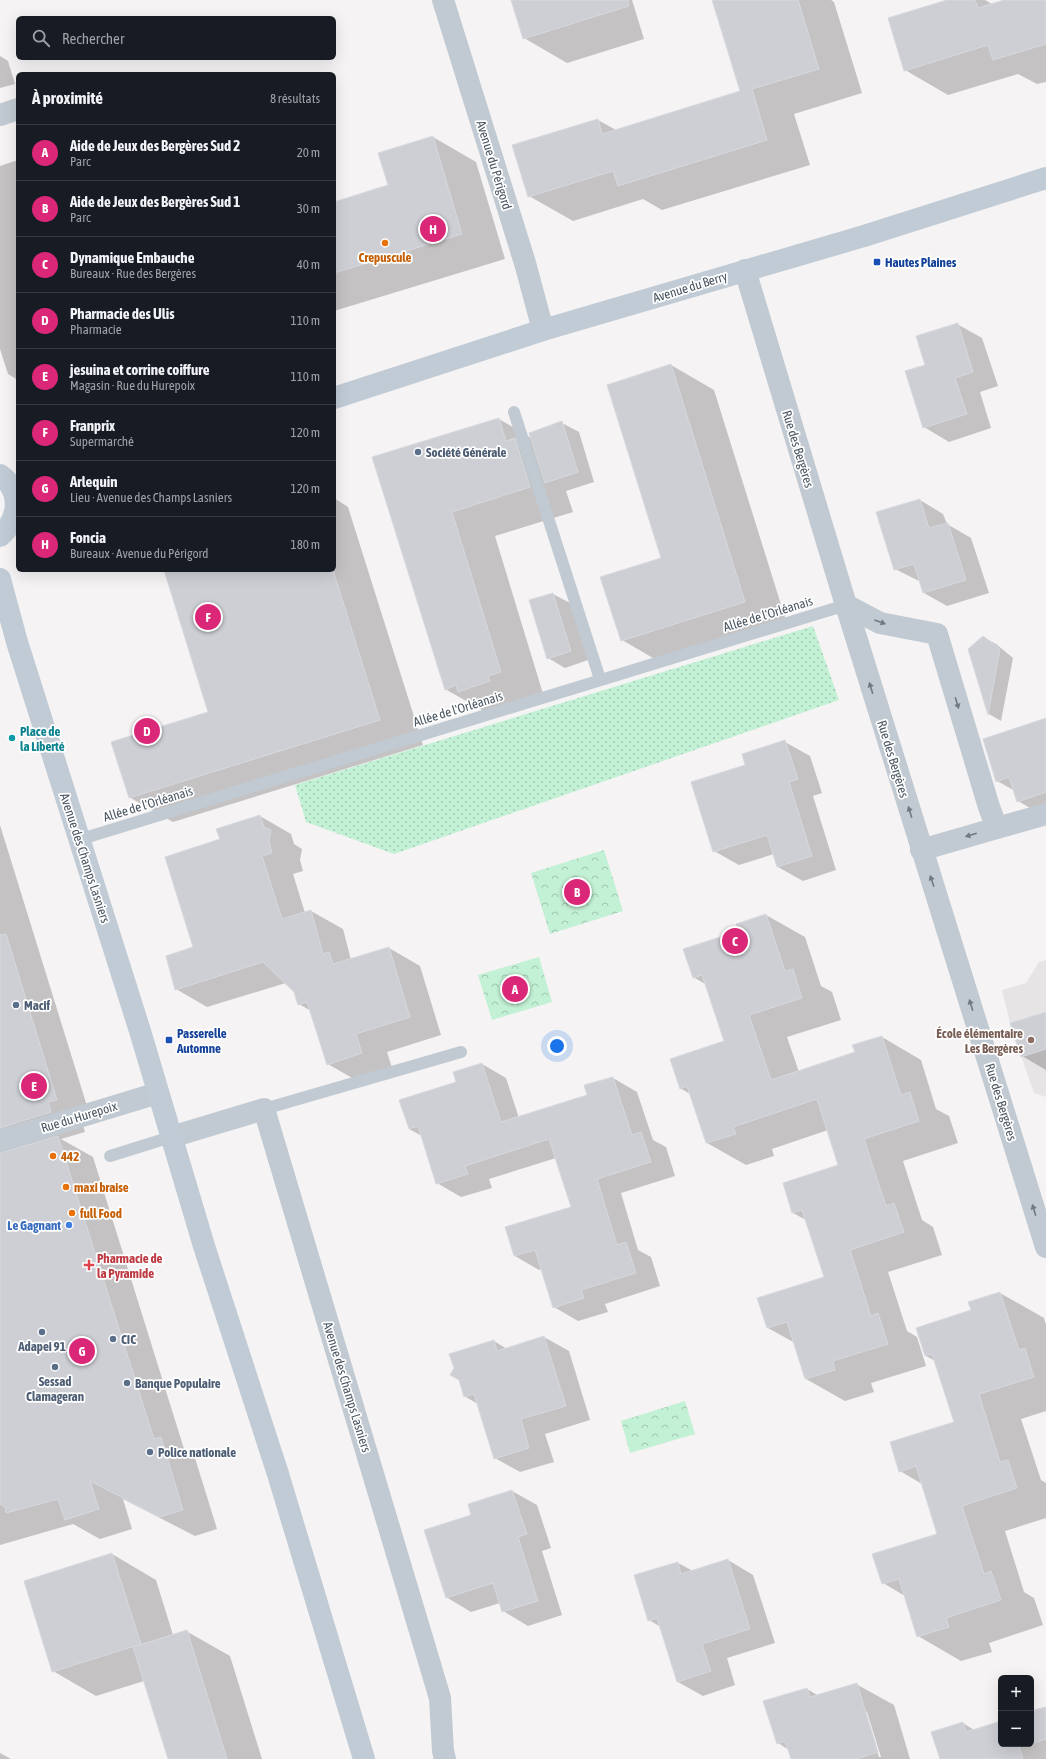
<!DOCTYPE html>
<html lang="fr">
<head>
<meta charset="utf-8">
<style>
	body { margin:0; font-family:"Asap Condensed",sans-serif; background:#20242c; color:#f1f3f6 }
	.controls { position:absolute; right:12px; bottom:12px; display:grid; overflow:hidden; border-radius:6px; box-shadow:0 4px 16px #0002 }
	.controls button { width:36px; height:36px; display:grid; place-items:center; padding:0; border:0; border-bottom:1px solid #363941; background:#171b24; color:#f1f3f6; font:20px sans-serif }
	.you { position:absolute; left:557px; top:1046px; width:14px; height:14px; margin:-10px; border:3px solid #fff; border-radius:50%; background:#1a73e8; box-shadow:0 0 0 6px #1a73e833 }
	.badge { display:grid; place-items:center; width:26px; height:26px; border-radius:50%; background:#db2777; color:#fff; font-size:13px; font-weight:700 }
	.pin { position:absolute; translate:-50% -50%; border:2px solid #fff; box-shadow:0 1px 4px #0006 }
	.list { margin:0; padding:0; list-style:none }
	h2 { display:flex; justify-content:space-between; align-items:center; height:52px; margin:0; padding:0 16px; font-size:17px }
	h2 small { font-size:13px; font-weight:400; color:#9ea1a6 }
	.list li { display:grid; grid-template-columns:26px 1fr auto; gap:12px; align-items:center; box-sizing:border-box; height:56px; padding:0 16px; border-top:1px solid #363941 }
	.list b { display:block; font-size:15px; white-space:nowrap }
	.list p { margin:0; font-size:13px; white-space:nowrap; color:#9ea1a6 }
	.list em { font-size:13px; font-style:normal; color:#9ea1a6 }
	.icon { flex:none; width:22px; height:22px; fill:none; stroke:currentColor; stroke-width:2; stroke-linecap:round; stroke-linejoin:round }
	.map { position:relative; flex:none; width:1046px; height:1759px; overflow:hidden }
	.search { position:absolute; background:#171b24; box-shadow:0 4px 16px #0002; left:16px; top:16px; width:320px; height:44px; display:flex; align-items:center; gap:10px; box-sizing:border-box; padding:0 14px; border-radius:6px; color:#9ea1a6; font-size:15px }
	.panel { position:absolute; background:#171b24; box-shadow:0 4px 16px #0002; left:16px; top:72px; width:320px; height:500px; border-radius:6px }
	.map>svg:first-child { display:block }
	.education { fill:#e6e4e5 }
	.grass { fill:url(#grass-dots) }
	.park { fill:url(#park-crowns) }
	.shadow { fill:#0003; fill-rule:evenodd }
	.building { fill:#cdcfd5; stroke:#d7d9de }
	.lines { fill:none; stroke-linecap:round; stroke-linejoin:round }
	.lane { stroke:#c1cad2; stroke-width:12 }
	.street { stroke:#c1cad2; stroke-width:22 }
	.secondary { stroke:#c1cbd6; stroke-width:22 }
	.oneway { fill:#6e7983 }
	.food-dot { fill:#e8710a; stroke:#fff; stroke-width:1.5 }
	.transit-dot { fill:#1a4fb4; stroke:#fff; stroke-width:1.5 }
	.service-dot { fill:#5c6f8a; stroke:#fff; stroke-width:1.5 }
	.culture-dot { fill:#0f9aa8; stroke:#fff; stroke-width:1.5 }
	.education-dot { fill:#8d6e63; stroke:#fff; stroke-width:1.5 }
	.shop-dot { fill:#3f7fe0; stroke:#fff; stroke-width:1.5 }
	.health-dot { fill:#e0444e; stroke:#fff; stroke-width:1.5 }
	.labels { text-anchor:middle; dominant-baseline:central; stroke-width:3.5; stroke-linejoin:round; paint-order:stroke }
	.street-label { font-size:13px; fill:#4a5661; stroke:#fff }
	.food-label { font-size:13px; font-weight:bold; fill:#c56008; stroke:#fff; text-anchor:start }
	.transit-label { font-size:13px; font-weight:bold; fill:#164399; stroke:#fff; text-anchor:start }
	.service-label { font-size:13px; font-weight:bold; fill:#4e5e75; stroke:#fff; text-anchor:start }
	.culture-label { font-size:13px; font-weight:bold; fill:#0d838f; stroke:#fff; text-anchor:start }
	.education-label { font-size:13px; font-weight:bold; fill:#785e54; stroke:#fff; text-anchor:end }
	.shop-label { font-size:13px; font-weight:bold; fill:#366cbe; stroke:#fff; text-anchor:end }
	.health-label { font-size:13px; font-weight:bold; fill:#be3a42; stroke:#fff; text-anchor:start }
</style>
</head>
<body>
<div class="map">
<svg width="1046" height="1759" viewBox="0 0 1046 1759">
	<defs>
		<pattern id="grass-dots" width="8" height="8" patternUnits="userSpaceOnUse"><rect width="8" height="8" fill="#c3f1d5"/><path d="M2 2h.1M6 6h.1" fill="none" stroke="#a0c6b0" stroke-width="1.8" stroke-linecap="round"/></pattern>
		<pattern id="park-crowns" width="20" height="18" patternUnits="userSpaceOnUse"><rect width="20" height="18" fill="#c3f1d5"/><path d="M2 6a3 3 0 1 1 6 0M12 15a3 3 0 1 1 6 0" fill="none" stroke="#a0c6b0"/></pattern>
	</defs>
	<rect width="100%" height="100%" fill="#f5f3f3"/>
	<!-- education -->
	<polygon class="education" points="1046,960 1046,1097 1034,1093 1010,1023 1002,990 1026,983 1039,962"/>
	<!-- grass -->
	<polygon class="grass" points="813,626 839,700 394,854 306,822 295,785"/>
	<!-- park -->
	<g class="park">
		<polygon points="604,850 623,911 550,934 531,873"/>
		<polygon points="539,957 552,1002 492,1020 478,975"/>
		<polygon points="685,1401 695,1434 630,1453 621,1421"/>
	</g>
	<!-- shadow -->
	<g class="shadow">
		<polygon points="512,0 632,0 644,39 567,63 524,38"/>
		<polygon points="716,0 831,0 834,2 862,93 794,114 810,165 662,210 643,199 573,221 529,196 598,120 616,130 741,92"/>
		<polygon points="951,0 985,0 992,4 1007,0 1046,0 1046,82 1037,84 1018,74 948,95 905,70"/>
		<polygon points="0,56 8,61 15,84 0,88"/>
		<polygon points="433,137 476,162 505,259 334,311 334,203 389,186"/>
		<polygon points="18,160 18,380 8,374 0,349 0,166"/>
		<polygon points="957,324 982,338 998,386 980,392 991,428 949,442 924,427 926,365"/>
		<polygon points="671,365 714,390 788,627 665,665 622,640 663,558"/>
		<polygon points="499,419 531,438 562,423 579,432 594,482 566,491 573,512 495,536 544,697 489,714 445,689 373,458"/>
		<polygon points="334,498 348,507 423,745 173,822 129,797 210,713 165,570 334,570"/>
		<polygon points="920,500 943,514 947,524 971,538 989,593 947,606 924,593 921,582 895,569"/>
		<polygon points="553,594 570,603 588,660 565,668 548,658"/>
		<polygon points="983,637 996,644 1013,658 1001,721 989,714 970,649"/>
		<polygon points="1046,719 1046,817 1018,801 1015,791 997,781"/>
		<polygon points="785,742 810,756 822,793 813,796 836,870 803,881 778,867 774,854 739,865 714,851"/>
		<polygon points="260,816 291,834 294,844 302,849 300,860 303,871 293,874 305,913 311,911 343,929 351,960 389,948 420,966 441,1035 387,1052 393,1071 359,1082 328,1064 311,1011 299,1004 295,991 286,983 207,1007 176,989 195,948 221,840"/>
		<polygon points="0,825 91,1119 82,1122 85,1132 61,1139 93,1157 185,1452 195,1458 217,1529 195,1536 123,1499 132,1529 100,1539 73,1524 0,1545"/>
		<polygon points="766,915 805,937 821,986 832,992 841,1020 787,1037 799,1072 856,1053 882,1037 921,1060 936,1109 949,1116 958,1143 903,1161 922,1220 933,1227 942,1255 888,1272 907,1331 917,1337 926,1366 871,1383 874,1392 845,1401 806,1379 795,1343 768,1328 825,1277 806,1220 793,1213 839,1166 828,1130 772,1149 774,1156 746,1165 707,1143 690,1094 680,1088 726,1042 707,985 693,977 740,932"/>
		<polygon points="1046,1013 1046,1070 1022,1056"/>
		<polygon points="482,1064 506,1078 519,1118 589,1095 613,1078 637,1092 653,1140 666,1147 675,1176 621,1193 638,1250 651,1257 660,1286 605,1304 608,1312 578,1321 554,1307 542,1269 539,1270 515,1256 572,1207 556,1158 489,1179 492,1188 461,1197 437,1183 422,1136 409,1129 457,1082"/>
		<polygon points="1000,1293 1044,1318 1046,1325 1046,1411 1021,1419 1041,1480 1046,1483 1046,1518 1005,1531 1024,1592 1034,1598 1043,1625 989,1643 992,1652 961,1661 918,1636 905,1596 883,1583 938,1535 922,1484 900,1471 955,1423 935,1361 926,1356 972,1311"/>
		<polygon points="544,1337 569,1351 590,1420 545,1434 554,1462 520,1472 495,1458 478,1404 464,1396 459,1380 494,1341 507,1349"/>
		<polygon points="512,1491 537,1505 551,1548 542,1551 562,1615 528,1626 503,1611 500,1603 471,1612 446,1597 472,1516 469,1505"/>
		<polygon points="112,1554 156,1580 173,1635 186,1631 230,1656 262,1759 169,1759 144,1681 96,1696 53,1671"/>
		<polygon points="728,1560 753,1575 775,1643 727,1658 735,1685 703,1696 678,1682 661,1627 649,1620 678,1563 693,1571"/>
		<path d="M856,1684l38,21 16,54h-118l-3,-9 -11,-7 29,-54 12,7zM865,1712h2l14,45h-2z"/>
		<polygon points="1031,1714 1046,1722 1046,1759 941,1759 963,1723 974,1730 1001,1722 1001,1744 1031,1744"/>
		<polygon points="0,1753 11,1759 0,1759"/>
	</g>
	<!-- building -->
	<g class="building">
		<polygon points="511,0 628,0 629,6 523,39"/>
		<polygon points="712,0 798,0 819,69 752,89 767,140 618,186 613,171 528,197 512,145 598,119 602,134 740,91"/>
		<polygon points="947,0 975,0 978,8 1004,0 1046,0 1046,44 993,60 988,45 904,71 888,18"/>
		<polygon points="433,136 462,234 334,273 334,202 388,185 378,153"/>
		<polygon points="958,323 973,372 955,378 967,414 923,428 905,371 925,365 916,336"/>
		<polygon points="671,364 745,602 621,641 600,577 661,558 607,385"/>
		<polygon points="499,418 506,441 515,438 530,487 452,512 501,672 488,676 490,681 458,692 456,685 445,690 372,457"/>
		<polygon points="562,421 578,472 545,483 529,433"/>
		<polygon points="920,499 929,528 948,523 966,580 923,593 914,564 894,570 876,512"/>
		<polygon points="164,570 333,570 380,720 129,798 111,742 208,712"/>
		<polygon points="553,593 571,651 547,659 529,600"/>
		<polygon points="983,636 1000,649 988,715 968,649"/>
		<polygon points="1046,718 1046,792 1017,802 1009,777 996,782 983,739"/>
		<polygon points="785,740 798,779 789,782 812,856 777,867 767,835 713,852 691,782 745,765 742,754"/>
		<polygon points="260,815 264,827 271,830 269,842 272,853 262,856 282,919 311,910 323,954 329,952 333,964 389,947 410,1017 356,1034 362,1053 327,1065 307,1002 298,1005 294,992 263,962 175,990 166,956 193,947 165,857 220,839 216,829"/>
		<polygon points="766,914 785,971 793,969 802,998 749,1015 771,1080 855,1052 852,1045 882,1036 901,1095 910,1092 919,1121 864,1139 886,1206 894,1203 904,1232 850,1250 871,1316 878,1313 888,1344 833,1361 835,1370 805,1379 787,1322 767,1328 757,1298 824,1277 802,1210 792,1213 783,1183 838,1165 817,1099 733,1127 736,1134 706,1143 687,1086 680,1089 670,1059 724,1041 702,975 693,978 683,949 739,931 736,924"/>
		<polygon points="6,934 57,1100 48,1102 51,1112 0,1128 0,935"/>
		<polygon points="1046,1012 1046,1049 1021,1057 1010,1023"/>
		<polygon points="482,1063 501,1122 587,1095 584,1085 613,1077 632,1135 641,1132 651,1162 597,1179 617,1245 626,1242 636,1273 581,1290 584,1298 553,1308 535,1250 514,1256 505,1227 571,1207 549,1139 465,1166 468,1174 436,1184 418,1126 409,1129 399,1100 456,1082 453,1072"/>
		<polygon points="58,1136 153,1436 154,1439 161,1437 183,1510 160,1517 90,1481 99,1509 65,1520 58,1499 6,1513 5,1507 0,1504 0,1153"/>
		<polygon points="1000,1292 1019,1350 1025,1348 1034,1377 979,1394 1000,1462 1008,1460 1017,1488 962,1506 984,1574 991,1571 1001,1600 946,1618 949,1627 917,1637 899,1579 882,1584 872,1554 937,1534 916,1466 899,1472 890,1442 954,1422 932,1354 925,1356 916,1328 971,1310 968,1302"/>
		<polygon points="544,1336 566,1406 521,1419 529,1448 494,1459 474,1394 464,1397 459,1380 450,1375 454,1368 449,1354 494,1340 497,1351"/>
		<polygon points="512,1490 527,1534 518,1537 538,1601 502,1612 493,1583 446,1598 424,1530 471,1515 468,1504"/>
		<polygon points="112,1553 141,1644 52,1672 24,1581"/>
		<polygon points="728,1559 750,1629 702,1644 711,1671 677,1682 657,1618 648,1621 634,1575 678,1562 681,1574"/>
		<polygon points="187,1630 227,1759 168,1759 133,1647"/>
		<polygon points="857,1683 878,1752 857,1759 791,1759 785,1741 777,1744 763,1701 807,1688 810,1697"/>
		<polygon points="1046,1707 1046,1739 1031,1744 1031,1711"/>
		<polygon points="1001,1721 1001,1744 1030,1744 1019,1747 1023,1759 940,1759 931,1732 963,1722 966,1732"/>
	</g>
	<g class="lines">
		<!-- lane -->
		<g class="lane">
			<polyline points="514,412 600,679"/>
			<polyline points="78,840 846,605"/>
			<polyline points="264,1109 461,1052"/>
			<polyline points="110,1156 171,1137"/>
		</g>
		<!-- street -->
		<g class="street">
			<polyline points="443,0 525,263 543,330"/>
			<polyline points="0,115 18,109"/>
			<polyline points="745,270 846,605 1046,1247"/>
			<polyline points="846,605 880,623 937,634 989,807 997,828 921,850"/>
			<polyline points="997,828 1046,814"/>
			<polyline points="171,1137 264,1109 440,1698 443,1751 445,1759"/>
			<polyline points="0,1141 158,1093"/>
		</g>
		<!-- secondary -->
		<g class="secondary">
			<polyline points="334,398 543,330 864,236 1046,178"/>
			<path d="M0,475c22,16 20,43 0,61"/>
			<polyline points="0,579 17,642 140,1031 204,1246 278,1474 364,1759"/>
		</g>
	</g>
	<!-- one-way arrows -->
	<defs><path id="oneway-solid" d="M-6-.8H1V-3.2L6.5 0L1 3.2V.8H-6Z"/></defs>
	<g class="oneway">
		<use href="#oneway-solid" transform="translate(880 622) rotate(20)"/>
		<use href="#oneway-solid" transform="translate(871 688) rotate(-107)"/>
		<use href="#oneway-solid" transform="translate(957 703) rotate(73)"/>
		<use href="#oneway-solid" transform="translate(910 812) rotate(-107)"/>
		<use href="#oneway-solid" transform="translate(971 835) rotate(164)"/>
		<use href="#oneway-solid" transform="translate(932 881) rotate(-109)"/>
		<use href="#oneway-solid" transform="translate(971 1005) rotate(-107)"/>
		<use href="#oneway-solid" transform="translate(1034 1210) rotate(-107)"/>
	</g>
	<!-- markers -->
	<g class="food-dot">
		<circle cx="385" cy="243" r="4"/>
		<circle cx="53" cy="1156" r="4"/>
		<circle cx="66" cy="1187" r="4"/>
		<circle cx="72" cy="1213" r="4"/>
	</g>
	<g class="transit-dot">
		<rect x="873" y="258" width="8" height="8" rx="2"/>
		<rect x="165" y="1036" width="8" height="8" rx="2"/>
	</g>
	<g class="service-dot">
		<circle cx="418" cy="452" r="4"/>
		<circle cx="16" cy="1005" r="4"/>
		<circle cx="42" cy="1332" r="4"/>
		<circle cx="113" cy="1339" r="4"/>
		<circle cx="55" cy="1367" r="4"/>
		<circle cx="127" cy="1383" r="4"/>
		<circle cx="150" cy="1452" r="4"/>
	</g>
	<circle class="culture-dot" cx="12" cy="738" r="4"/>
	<circle class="education-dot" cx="1031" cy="1040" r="4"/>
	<circle class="shop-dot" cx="69" cy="1225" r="4"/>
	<path class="health-dot" d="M87 1259h4v4h4v4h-4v4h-4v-4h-4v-4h4z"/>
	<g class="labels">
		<!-- street labels -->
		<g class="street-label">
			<text transform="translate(494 165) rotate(73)">Avenue du Périgord</text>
			<text transform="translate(690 287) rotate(-17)">Avenue du Berry</text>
			<text transform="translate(798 449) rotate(73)">Rue des Bergères</text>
			<text transform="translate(768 614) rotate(-17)">Allée de l'Orléanais</text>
			<text transform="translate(458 709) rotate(-17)">Allée de l'Orléanais</text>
			<text transform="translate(893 759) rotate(73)">Rue des Bergères</text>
			<text transform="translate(148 804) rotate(-17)">Allée de l'Orléanais</text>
			<text transform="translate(85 858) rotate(72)">Avenue des Champs Lasniers</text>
			<text transform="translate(1001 1102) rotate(73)">Rue des Bergères</text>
			<text transform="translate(79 1117) rotate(-17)">Rue du Hurepoix</text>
			<text transform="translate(347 1387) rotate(73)">Avenue des Champs Lasniers</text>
		</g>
		<!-- food labels -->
		<g class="food-label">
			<text x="385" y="257" text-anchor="middle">Crepuscule</text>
			<text x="61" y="1156">442</text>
			<text x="74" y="1187">maxi braise</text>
			<text x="80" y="1213">full Food</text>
		</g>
		<!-- transit labels -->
		<g class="transit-label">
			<text x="885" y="262">Hautes Plaines</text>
			<text x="177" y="1033">Passerelle<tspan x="177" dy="15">Automne</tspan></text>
		</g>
		<!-- service labels -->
		<g class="service-label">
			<text x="426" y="452">Société Générale</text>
			<text x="24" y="1005">Macif</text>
			<text x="121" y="1339">CIC</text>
			<text x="42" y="1346" text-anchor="middle">Adapei 91</text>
			<text x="55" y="1381" text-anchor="middle">Sessad<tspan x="55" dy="15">Clamageran</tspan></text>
			<text x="135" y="1383">Banque Populaire</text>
			<text x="158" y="1452">Police nationale</text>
		</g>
		<!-- culture labels -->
		<g class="culture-label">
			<text x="20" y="731">Place de<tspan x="20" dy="15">la Liberté</tspan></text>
		</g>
		<!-- education labels -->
		<g class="education-label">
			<text x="1023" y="1033">École élémentaire<tspan x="1023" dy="15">Les Bergères</tspan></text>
		</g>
		<!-- shop labels -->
		<g class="shop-label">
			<text x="61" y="1225">Le Gagnant</text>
		</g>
		<!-- health labels -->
		<g class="health-label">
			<text x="97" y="1258">Pharmacie de<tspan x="97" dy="15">la Pyramide</tspan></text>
		</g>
	</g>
</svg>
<div class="controls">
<button>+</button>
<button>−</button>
</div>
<div class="you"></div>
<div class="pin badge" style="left:515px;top:989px">A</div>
<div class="pin badge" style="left:577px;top:892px">B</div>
<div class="pin badge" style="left:735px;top:941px">C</div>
<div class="pin badge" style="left:147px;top:731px">D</div>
<div class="pin badge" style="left:34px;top:1086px">E</div>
<div class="pin badge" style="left:208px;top:617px">F</div>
<div class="pin badge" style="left:82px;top:1351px">G</div>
<div class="pin badge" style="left:433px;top:229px">H</div>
<div class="search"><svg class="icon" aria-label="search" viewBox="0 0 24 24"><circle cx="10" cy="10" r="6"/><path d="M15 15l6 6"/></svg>Rechercher</div>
<section class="panel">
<h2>À proximité<small>8 résultats</small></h2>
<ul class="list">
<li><span class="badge">A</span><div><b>Aide de Jeux des Bergères Sud 2</b><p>Parc</p></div><em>20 m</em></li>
<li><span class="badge">B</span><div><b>Aide de Jeux des Bergères Sud 1</b><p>Parc</p></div><em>30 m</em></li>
<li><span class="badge">C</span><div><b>Dynamique Embauche</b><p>Bureaux · Rue des Bergères</p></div><em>40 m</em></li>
<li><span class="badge">D</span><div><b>Pharmacie des Ulis</b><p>Pharmacie</p></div><em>110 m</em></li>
<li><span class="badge">E</span><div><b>jesuina et corrine coiffure</b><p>Magasin · Rue du Hurepoix</p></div><em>110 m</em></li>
<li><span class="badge">F</span><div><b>Franprix</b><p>Supermarché</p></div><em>120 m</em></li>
<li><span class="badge">G</span><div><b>Arlequin</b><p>Lieu · Avenue des Champs Lasniers</p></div><em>120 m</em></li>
<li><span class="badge">H</span><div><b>Foncia</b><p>Bureaux · Avenue du Périgord</p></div><em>180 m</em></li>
</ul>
</section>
</div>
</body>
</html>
